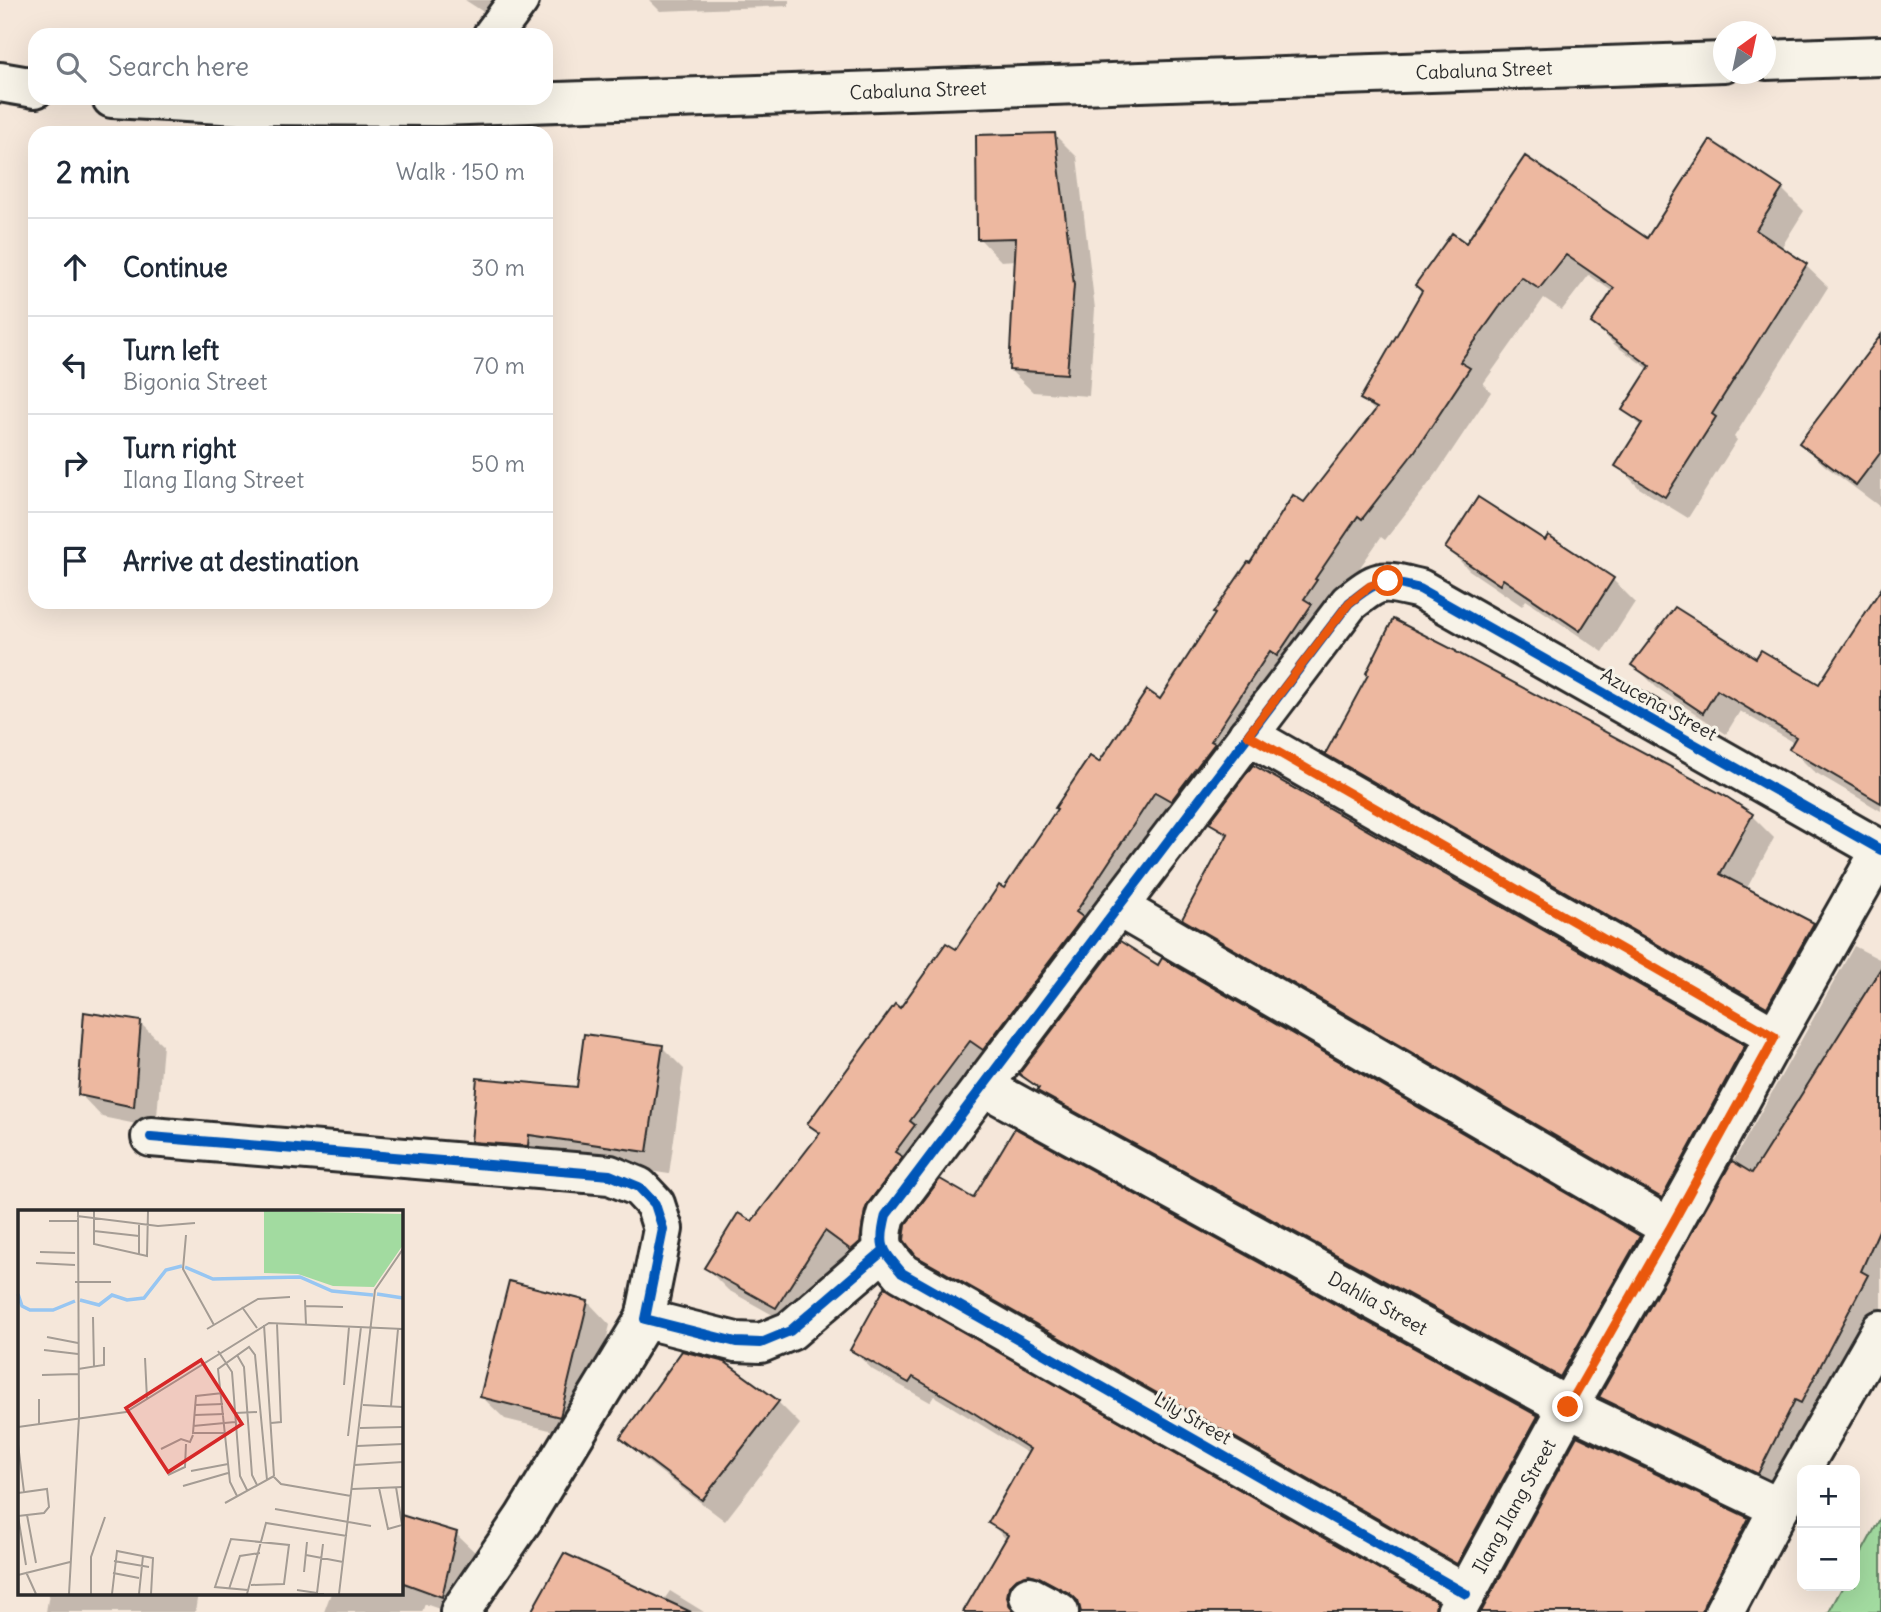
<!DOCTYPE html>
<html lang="en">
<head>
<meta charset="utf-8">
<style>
	body { margin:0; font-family:Delius,sans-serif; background:#f2f2f3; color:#1f2937 }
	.controls { position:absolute; right:21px; bottom:21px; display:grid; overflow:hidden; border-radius:14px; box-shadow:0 7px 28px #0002 }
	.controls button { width:63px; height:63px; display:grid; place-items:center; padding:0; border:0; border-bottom:2px solid #e0e1e3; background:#fff; color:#1f2937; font:35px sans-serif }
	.compass { position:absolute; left:1713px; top:21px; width:63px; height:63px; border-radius:50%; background:#fff; box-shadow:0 7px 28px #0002; rotate:33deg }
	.stop { position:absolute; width:21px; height:21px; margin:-16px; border:5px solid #ea580c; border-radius:50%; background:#fff }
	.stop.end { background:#ea580c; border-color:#fff; box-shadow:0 2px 7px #0008 }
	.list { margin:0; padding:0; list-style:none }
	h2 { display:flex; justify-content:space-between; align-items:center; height:91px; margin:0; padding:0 28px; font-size:30px }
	h2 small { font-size:23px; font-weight:400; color:#747a83 }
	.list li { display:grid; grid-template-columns:46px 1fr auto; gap:21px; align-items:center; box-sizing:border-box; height:98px; padding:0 28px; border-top:2px solid #e0e1e3 }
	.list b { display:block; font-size:26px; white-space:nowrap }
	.list p { margin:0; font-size:23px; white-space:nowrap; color:#747a83 }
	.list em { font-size:23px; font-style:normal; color:#747a83 }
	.icon { flex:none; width:38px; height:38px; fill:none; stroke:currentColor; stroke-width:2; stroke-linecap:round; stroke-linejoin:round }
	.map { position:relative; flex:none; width:1881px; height:1612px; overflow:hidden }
	.search { position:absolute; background:#fff; box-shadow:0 7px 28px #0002; left:28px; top:28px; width:525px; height:77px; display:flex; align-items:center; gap:18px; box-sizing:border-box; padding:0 24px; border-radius:21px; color:#747a83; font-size:26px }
	.panel { position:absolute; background:#fff; box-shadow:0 7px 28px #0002; left:28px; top:126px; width:525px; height:483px; border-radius:21px }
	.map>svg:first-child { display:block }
	.green { fill:#a2dba0; stroke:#668366; stroke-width:2 }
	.shadow { fill:#0003 }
	.building { fill:#edb8a0; stroke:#2b2b2b; stroke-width:2 }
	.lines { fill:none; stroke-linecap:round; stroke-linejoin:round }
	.minor-casing { stroke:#2b2b2b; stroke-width:44 }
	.secondary-casing { stroke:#2b2b2b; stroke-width:44 }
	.minor { stroke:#f7f3e8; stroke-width:38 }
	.secondary { stroke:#f7f3e8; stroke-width:38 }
	.cycleway-casing { stroke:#f7f3e8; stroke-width:15 }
	.cycleway { stroke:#0057b8; stroke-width:10 }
	.route { stroke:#ea580c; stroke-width:9 }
	.labels { text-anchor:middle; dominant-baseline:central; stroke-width:6; stroke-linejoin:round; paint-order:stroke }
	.street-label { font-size:19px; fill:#2b2b2b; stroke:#f7f3e8 }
	.inset-river { fill:none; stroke:#97c6f2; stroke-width:3.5 }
	.inset-road { fill:none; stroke:#a49c94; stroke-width:2 }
	.view { fill:#d62828; fill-opacity:0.15; stroke:#d62828; stroke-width:3.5 }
	.inset-edge { fill:none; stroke:#2b2b2b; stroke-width:3.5 }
</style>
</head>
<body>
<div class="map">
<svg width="1881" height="1612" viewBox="0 0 1881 1612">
	<rect width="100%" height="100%" fill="#f5e7da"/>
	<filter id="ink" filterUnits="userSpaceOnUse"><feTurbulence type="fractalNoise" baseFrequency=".0143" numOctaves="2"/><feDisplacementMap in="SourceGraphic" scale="14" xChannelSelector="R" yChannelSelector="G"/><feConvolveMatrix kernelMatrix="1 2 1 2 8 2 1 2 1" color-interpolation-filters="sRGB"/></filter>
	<g filter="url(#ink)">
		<!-- green -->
		<polygon class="green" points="1881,1517 1881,1612 1829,1612 1843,1586 1855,1586 1855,1565"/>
		<!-- shadow -->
		<g class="shadow">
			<polygon points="465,0 511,0 496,20"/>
			<polygon points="649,0 789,0 789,6 660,11"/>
			<polygon points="1055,135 1077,157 1095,309 1089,396 1033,392 1010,370 1016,260 1001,261 979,238"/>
			<polygon points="1782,189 1804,211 1781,248 1805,265 1828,287 1734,437 1737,440 1688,518 1639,488 1617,465 1642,427 1625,410 1650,370 1615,345 1593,323 1613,292 1589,275 1562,310 1544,298 1483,384 1491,392 1437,473 1385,540 1381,537 1336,602 890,1224 874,1271 848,1251 798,1329 728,1290 706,1268 752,1223 820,1135 809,1123 901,1011 956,952 1099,765 1161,701 1250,565 1304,504 1376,412 1362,398 1466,245 1648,241"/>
			<polygon points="1881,350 1881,503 1879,506 1824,465 1801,443"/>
			<polygon points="1545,542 1613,580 1635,602 1603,652 1526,600 1522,606 1469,570 1447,548"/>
			<polygon points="1881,607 1881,811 1813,771 1791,749 1794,743 1740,711 1726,734 1656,687 1634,665 1757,660 1819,687"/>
			<polygon points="1327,753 1752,816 1774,838 1746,890 1813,925 1836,947 1790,1028 1349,776"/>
			<polygon points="1254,767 1744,1047 1766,1068 1684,1218 1206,941 1184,919 1227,838 1212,823"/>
			<polygon points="1854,946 1879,959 1881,955 1881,1314 1780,1495 1623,1419 1601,1397"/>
			<polygon points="1158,967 1639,1237 1662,1260 1582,1399 1062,1113 1022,1074"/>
			<polygon points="140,1023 163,1045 156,1128 102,1117 80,1094"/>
			<polygon points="662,1047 684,1069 669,1174 551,1156 495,1163 473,1141"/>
			<polygon points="974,1201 1537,1417 1560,1439 1480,1585 941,1278 918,1255"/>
			<polygon points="588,1302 610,1325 582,1438 505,1419 482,1397"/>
			<polygon points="852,1350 1435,1604 1444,1612 1083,1612 1081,1607 1062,1597 1029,1612 965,1612 1007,1540 990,1523 1029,1454 934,1396 930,1402 873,1370"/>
			<polygon points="724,1363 778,1402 800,1424 725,1521 645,1460 622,1437"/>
			<polygon points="401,1517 456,1534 479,1556 448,1612 425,1604 422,1612 324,1612 331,1593 401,1593"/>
			<polygon points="1748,1519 1769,1540 1731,1612 1483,1612"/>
			<polygon points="670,1591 704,1612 533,1612 663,1601"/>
			<polygon points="49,1593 198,1593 195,1612 46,1612"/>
		</g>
		<!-- building -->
		<g class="building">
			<polygon points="1055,133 1074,285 1067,374 1009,370 1016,238 977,239 976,135"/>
			<polygon points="1710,140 1783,188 1756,230 1807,264 1712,414 1716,417 1665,497 1615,466 1642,423 1622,410 1650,366 1591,323 1614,288 1566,255 1539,289 1521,277 1460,362 1470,368 1415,451 1362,519 1358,516 1315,579 1317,580 1304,599 1312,604 1277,656 1270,651 1211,741 1215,743 1171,801 1155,792 1076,912 1083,917 983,1050 970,1041 910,1121 915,1125 895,1152 903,1157 869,1202 865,1210 860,1242 851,1250 825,1231 776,1308 704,1268 738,1213 752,1221 820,1133 807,1124 895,1004 900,1008 946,943 956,949 999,885 1004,888 1057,809 1055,808 1090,756 1099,762 1147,690 1160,699 1215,614 1213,613 1248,562 1250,563 1293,495 1304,502 1377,408 1360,399 1422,291 1415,285 1452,233 1466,243 1525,156 1647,238"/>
			<polygon points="1881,335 1881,452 1856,485 1799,443"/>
			<polygon points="1478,497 1545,540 1548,535 1614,578 1580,631 1503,579 1500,585 1445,548"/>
			<polygon points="1881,589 1881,803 1789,749 1796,737 1717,690 1703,713 1631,665 1675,607 1756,658 1761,650 1819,684"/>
			<polygon points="1393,619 1456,651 1456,652 1727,797 1753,814 1720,874 1814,923 1767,1007 1325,754 1368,675 1366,673"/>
			<polygon points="1253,765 1745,1045 1662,1198 1182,919 1228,834 1209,823"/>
			<polygon points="1120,941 1158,965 1162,958 1640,1236 1560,1377 1037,1091 1039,1088 1019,1074"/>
			<polygon points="1881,968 1881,1226 1861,1271 1868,1275 1801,1403 1795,1400 1758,1474 1599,1397 1732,1161 1752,1173"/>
			<polygon points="84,1012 141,1021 134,1107 78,1095"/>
			<polygon points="584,1034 663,1045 647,1152 529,1135 528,1146 471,1142 477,1078 577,1087"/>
			<polygon points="1015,1128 1538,1416 1457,1564 916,1256 904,1240 906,1224 940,1179 973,1198"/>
			<polygon points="509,1281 588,1301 560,1417 480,1397"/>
			<polygon points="885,1287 1437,1602 1434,1612 1081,1612 1078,1601 1069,1593 1039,1577 1029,1574 1017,1578 1009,1586 1007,1597 1010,1607 1015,1612 963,1612 1008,1535 988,1523 1030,1449 974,1413 913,1377 909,1383 850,1350"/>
			<polygon points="682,1351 725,1362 779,1401 702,1500 620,1438"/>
			<polygon points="1577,1436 1749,1518 1705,1602 1702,1612 1481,1612"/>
			<polygon points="401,1515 457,1532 442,1597 401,1582"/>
			<polygon points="564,1553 691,1612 531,1612"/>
		</g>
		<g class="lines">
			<defs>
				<g id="minor">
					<polyline points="493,35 519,0"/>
					<polyline points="1248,735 1775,1037"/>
					<polyline points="1118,907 1670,1228"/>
					<polyline points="983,1086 1568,1407 1779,1508"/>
					<polyline points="151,1137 610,1175 639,1187 655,1204 663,1229 645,1319 736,1342 761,1343 790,1331 883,1251"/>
					<path d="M1466,1594l-564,-321c-20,-24 -24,-26 -16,-58l232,-308 231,-304c32,-26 33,-23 71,-14l461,261"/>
					<polyline points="1029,1596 1059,1612"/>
					<polyline points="460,1612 524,1518 645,1319"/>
					<polyline points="1456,1612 1568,1407 1670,1228 1775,1037 1881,850"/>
					<polyline points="1724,1612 1779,1508 1881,1330"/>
				</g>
				<g id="secondary">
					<polyline points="1766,60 1881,56"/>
					<polyline points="0,82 35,88"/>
					<polyline points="112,98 241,105 440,106 1724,62"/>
				</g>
			</defs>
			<!-- minor casing -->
			<use href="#minor" class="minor-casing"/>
			<!-- secondary casing -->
			<use href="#secondary" class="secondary-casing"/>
			<!-- minor -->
			<use href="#minor" class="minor"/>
			<!-- secondary -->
			<use href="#secondary" class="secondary"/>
			<defs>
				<g id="cycleway">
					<polyline points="151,1137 610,1175 639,1187 655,1204 663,1229 645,1319 736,1342 761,1343 790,1331 883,1251"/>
					<path d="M1466,1594l-564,-321c-20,-24 -24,-26 -16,-58l232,-308 231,-304c32,-26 33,-23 71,-14l461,261"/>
				</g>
			</defs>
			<!-- cycleway casing -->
			<use href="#cycleway" class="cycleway-casing"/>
			<!-- cycleway -->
			<use href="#cycleway" class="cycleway"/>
		</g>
	</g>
	<g class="lines" filter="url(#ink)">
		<!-- route -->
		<polyline class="route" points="1388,581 1370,586 1349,603 1248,735 1775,1037 1670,1228 1568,1407"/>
	</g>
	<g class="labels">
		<!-- street labels -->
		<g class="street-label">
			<text transform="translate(1484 70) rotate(-2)">Cabaluna Street</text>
			<text transform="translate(918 90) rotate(-2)">Cabaluna Street</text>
			<text transform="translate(1659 704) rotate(29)">Azucena Street</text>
			<text transform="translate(1378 1303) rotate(29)">Dahlia Street</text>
			<text transform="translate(1193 1418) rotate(30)">Lily Street</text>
			<text transform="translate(1514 1506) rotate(-61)">Ilang Ilang Street</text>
		</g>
	</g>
	<!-- overview -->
	<g transform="translate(18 1210)">
		<rect width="385" height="385" fill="#f5e7da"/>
		<path d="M246,1l139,3v31l-29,42 -41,-1 -35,-12 -34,-1z" fill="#a2dba0"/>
		<path class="inset-river" d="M167,57l28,12 87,-2 32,14 41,4M0,84l4,12 8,4h23l22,-9M359,84l26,4M62,90l19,5 13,-10 15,5 17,-2 22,-28 16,-4"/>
		<path class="inset-road" d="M76,1v33l53,12 1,-45M59,6l81,10 37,-3M31,11h28M76,21l45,5M168,25l-3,34 31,56M22,42l35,1M121,45v-31M18,53l39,2M57,72h36M287,90l1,25M287,96l38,1M224,97l15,21M75,107l1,50M246,115l10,151M189,119l51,-30 32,-2M29,127l31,6M26,140l34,4M200,141l14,21 8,104 7,14M219,145l7,12 8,108 5,10M127,148l2,41M60,159l26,-4v-18M24,165l36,-1M326,175l5,-58M205,183l-27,3 -3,37h32M21,189v25M177,195l28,-1M345,195l40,2M373,196l7,-77M217,203l22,-1M177,205l29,-1M253,213l10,-1 -4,-98M175,216l42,-4M0,217l108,-15 143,-89 134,6M342,218l43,-1M330,226l13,-109M0,234l6,48M339,236l46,-2M143,239l20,-10 9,3 3,-7M336,255l49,-3M173,261l37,-7M150,265l17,-8 1,-23M256,267l7,7 70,12M165,276l45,-13M361,278l9,41 14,-4 -6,-38M334,279l51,-2M0,283l29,-4 2,18 -5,6 -26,3M219,286l-7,-14 -12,-113 31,-22 6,8 12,125M207,293l49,-27M257,299l96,17M9,305l9,48M0,306l8,49M288,345l37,7M96,351l35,6M8,362l10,22M286,362l3,-30M95,363l26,5M0,365l52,-13M211,379l11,-33 20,-3M230,380l-33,-3 16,-48 58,6 -5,39 -33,1M279,380l27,4M299,383l6,-49M51,384l10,-177 -1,-206M73,384v-37l14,-40M94,384l5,-43 36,7 -2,36M121,384l4,-38M229,384l19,-71 81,13M321,384l36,-304 28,-41"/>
		<path class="view" d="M183,150l41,64 -74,48 -42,-64z"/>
		<rect width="385" height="385" class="inset-edge"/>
	</g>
</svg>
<div class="controls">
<button>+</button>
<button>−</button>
</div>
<svg class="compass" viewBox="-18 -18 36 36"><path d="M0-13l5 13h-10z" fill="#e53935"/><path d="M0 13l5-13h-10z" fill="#747a83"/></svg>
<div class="stop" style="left:1388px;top:581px"></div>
<div class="stop end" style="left:1568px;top:1407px"></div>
<div class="search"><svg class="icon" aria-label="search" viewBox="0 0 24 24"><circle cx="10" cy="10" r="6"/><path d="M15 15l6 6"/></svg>Search here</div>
<section class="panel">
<h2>2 min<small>Walk · 150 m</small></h2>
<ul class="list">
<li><svg class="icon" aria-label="ahead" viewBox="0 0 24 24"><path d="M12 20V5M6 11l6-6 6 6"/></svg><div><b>Continue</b></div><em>30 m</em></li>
<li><svg class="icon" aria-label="left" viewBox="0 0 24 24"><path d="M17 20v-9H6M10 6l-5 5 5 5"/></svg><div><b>Turn left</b><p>Bigonia Street</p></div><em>70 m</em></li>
<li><svg class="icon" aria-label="right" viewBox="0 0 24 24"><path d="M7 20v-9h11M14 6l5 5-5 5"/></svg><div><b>Turn right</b><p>Ilang Ilang Street</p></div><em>50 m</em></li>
<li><svg class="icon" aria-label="arrive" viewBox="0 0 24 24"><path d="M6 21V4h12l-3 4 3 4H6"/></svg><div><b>Arrive at destination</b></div></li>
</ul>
</section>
</div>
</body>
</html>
